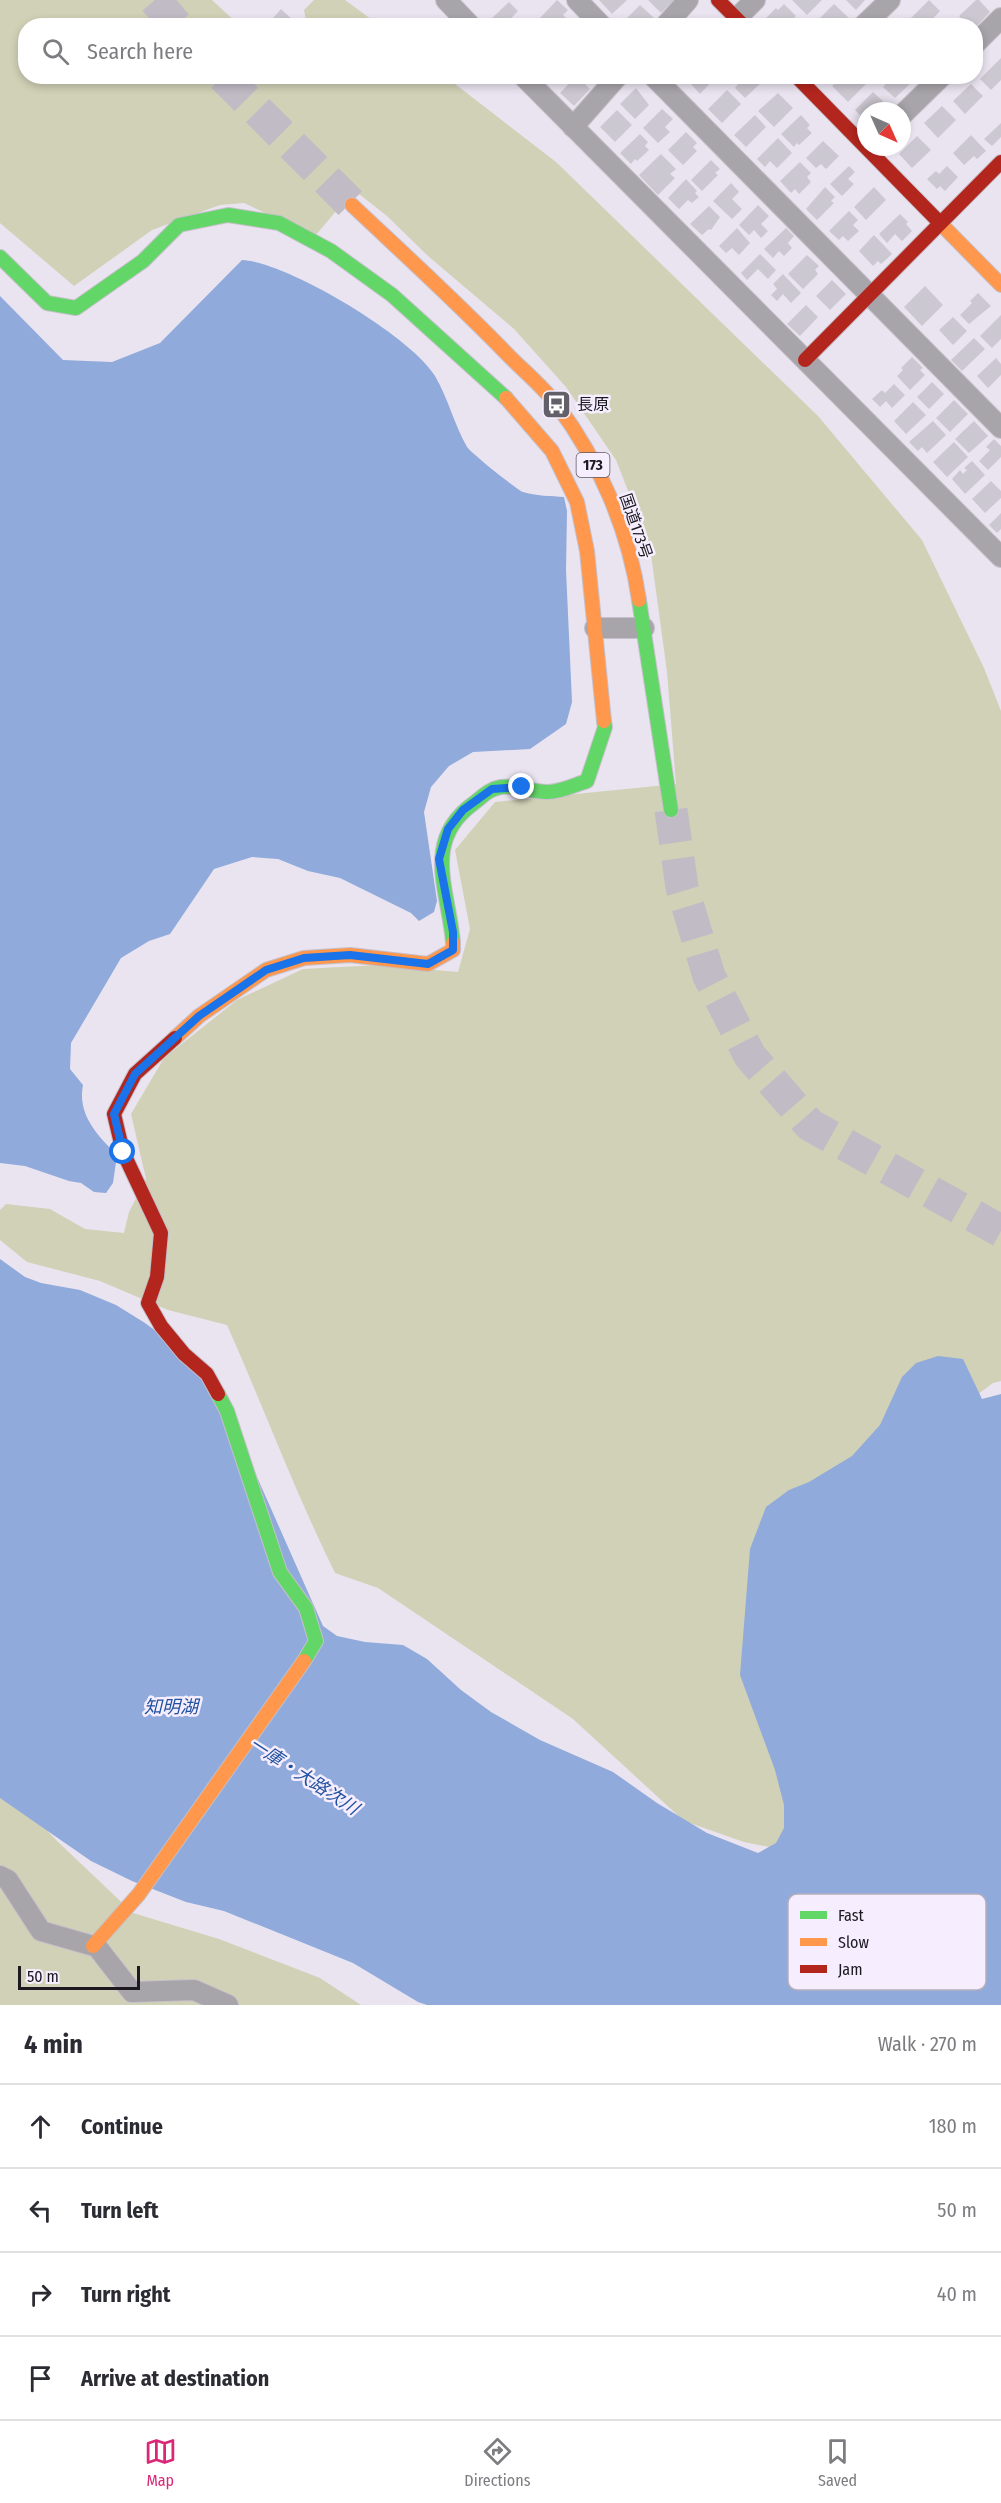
<!DOCTYPE html>
<html lang="en">
<head>
<meta charset="utf-8">
<style>
	body { margin:0; font-family:"Fira Sans Condensed","Noto Sans JP",sans-serif; background:#f2f2f3; color:#2b2b33 }
	.compass { position:absolute; left:857px; top:102px; width:54px; height:54px; border-radius:50%; background:#fff; box-shadow:0 3px 9px #0003; rotate:135deg }
	.scale { position:absolute; left:18px; bottom:15px; width:122px; box-sizing:border-box; padding-left:6px; border:3px solid #1c1920; border-top:0; font-size:16px; line-height:21px; white-space:nowrap; color:#1c1920; -webkit-text-stroke:4px #f6eeff; paint-order:stroke }
	.stop { position:absolute; width:18px; height:18px; margin:-14px; border:4px solid #1a73e8; border-radius:50%; background:#fff }
	.stop.end { background:#1a73e8; border-color:#fff; box-shadow:0 2px 6px #0008 }
	.list { margin:0; padding:0; list-style:none }
	h2 { display:flex; justify-content:space-between; align-items:center; height:78px; margin:0; padding:0 24px; font-size:26px }
	h2 small { font-size:20px; font-weight:400; color:#7c7c81 }
	.list li { display:grid; grid-template-columns:39px 1fr auto; gap:18px; align-items:center; box-sizing:border-box; height:84px; padding:0 24px; border-top:2px solid #e1e1e2 }
	.list b { display:block; font-size:22px; white-space:nowrap }
	.list em { font-size:20px; font-style:normal; color:#7c7c81 }
	.icon { flex:none; width:33px; height:33px; fill:none; stroke:currentColor; stroke-width:2; stroke-linecap:round; stroke-linejoin:round }
	.map { position:relative; flex:none; width:1001px; height:2005px; overflow:hidden }
	.search { position:absolute; background:#fff; box-shadow:0 3px 9px #0003; left:18px; right:18px; top:18px; height:66px; display:flex; align-items:center; gap:15px; box-sizing:border-box; padding:0 21px; border-radius:24px; color:#7c7c81; font-size:22px }
	.sheet { height:414px; background:#fff }
	nav { display:flex; justify-content:space-around; align-items:center; box-sizing:border-box; height:84px; border-top:2px solid #e1e1e2; background:#fff; font-size:16px; color:#7c7c81 }
	nav a { display:grid; justify-items:center; gap:3px }
	nav .on { color:#db2777 }
	.map>svg:first-child { display:block }
	.green { fill:#d1d1b7 }
	.water { fill:#8faadb }
	.building { fill:#ccc8d1 }
	.lines { fill:none; stroke-linecap:round; stroke-linejoin:round }
	.highway-tunnel { stroke:#c1bbc6; stroke-width:33; stroke-dasharray:33 16; stroke-linecap:butt }
	.street-casing { stroke:#c5c0ca; stroke-width:22 }
	.fast-casing { stroke:#c5c0ca; stroke-width:16 }
	.slow-casing { stroke:#c5c0ca; stroke-width:16 }
	.jam-casing { stroke:#c5c0ca; stroke-width:16 }
	.street { stroke:#a7a4aa; stroke-width:20 }
	.fast { stroke:#63d668; stroke-width:14 }
	.slow { stroke:#ff974d; stroke-width:14 }
	.jam { stroke:#b3261e; stroke-width:14 }
	.route { stroke:#1a73e8; stroke-width:8 }
	.labels { text-anchor:middle; dominant-baseline:central; stroke-width:5; stroke-linejoin:round; paint-order:stroke }
	.shield { fill:#f6eeff; stroke:#5d5963; stroke-width:1.5 }
	.shield-label { font-size:15px; font-weight:bold; fill:#1c1920 }
	.poi-label { font-size:16px; fill:#1c1920; stroke:#f6eeff; text-anchor:start }
	.street-label { font-size:16px; fill:#1c1920; stroke:#f6eeff }
	.water-label { font-size:18px; font-style:italic; fill:#20519f; stroke:#f6eeff }
	.key { fill:#f6eeff; stroke:#b5aebc; stroke-width:1.5 }
	.key-label { font-size:16px; fill:#1c1920 }
</style>
</head>
<body>
<div class="map">
<svg width="1001" height="2005" viewBox="0 0 1001 2005">
	<rect width="100%" height="100%" fill="#eae4f0"/>
	<!-- green -->
	<g class="green">
		<path d="M0,0h212l27,25 -213,1v50l420,1 110,85 262,254 104,124 62,128 17,43v670l-8,2 -75,56 -114,415 -60,-12 -60,-21 -111,-102 -195,-131 -43,-15c-40,-81 -71,-165 -108,-248l-59,-15 -68,-29 -73,-19 -27,-22v-30l6,-6 44,5 35,20 39,4 5,-21 17,-33 -15,-65 33,-56 73,-58 66,-31 76,-4 79,7 12,-43 -15,-79 40,-48 181,-18 -9,-112 -17,-125 -34,-87 -50,-73 -52,-58 -86,-73 -41,-40 -33,-26 -39,46 -71,-33 -24,2 -68,25 -78,56 -74,-63z"/>
		<polygon points="314,0 345,0 379,25 307,25 304,10"/>
		<polygon points="0,1780 57,1841 133,1913 219,1939 320,1978 361,2005 0,2005"/>
	</g>
	<!-- water -->
	<g class="water">
		<path d="M242,260c45,2 170,77 193,116 13,22 19,48 32,71 3,5 50,43 56,45 12,4 29,4 41,5l3,14 -1,59 6,132 -6,22 -36,25 -57,3 -24,14 -18,21 -7,25 13,89 -3,11 -15,9 -8,-8 -71,-35 -32,-7 -30,-12 -26,-2 -38,12 -44,65 -21,7 -28,17 -50,85 -1,26 13,16c-6,30 15,51 34,70l-4,28 -7,10 -12,-1 -13,-9 -12,-2 -44,-15 -25,-3v-867l63,64 49,2 48,-19z"/>
		<polygon points="0,1259 25,1277 41,1283 80,1290 116,1305 145,1323 210,1371 323,1626 337,1636 365,1642 403,1645 427,1659 461,1690 491,1712 540,1740 613,1772 657,1803 707,1833 758,1853 776,1843 784,1828 784,1805 775,1770 740,1675 750,1549 766,1507 789,1490 809,1482 852,1456 880,1425 902,1377 916,1363 938,1356 963,1359 982,1399 1001,1394 1001,2005 427,2005 418,2002 353,1963 224,1911 186,1902 132,1881 91,1861 0,1798"/>
	</g>
	<!-- building -->
	<g class="building">
		<polygon points="557,0 568,10 563,15 568,20 563,26 544,26 538,20"/>
		<polygon points="599,0 627,0 612,14"/>
		<polygon points="648,0 674,0 661,13"/>
		<polygon points="792,0 822,0 807,15"/>
		<polygon points="846,0 865,0 856,10"/>
		<polygon points="929,0 940,11 926,26 916,26 910,19"/>
		<polygon points="976,0 979,0 990,12 977,26 972,21 968,25 959,16"/>
		<polygon points="509,2 518,11 504,26 497,26 491,19"/>
		<polygon points="784,4 796,16 790,22 793,24 773,26 766,18 776,8 778,10"/>
		<polygon points="834,4 849,18 841,26 820,26 816,22"/>
		<polygon points="640,5 654,18 647,26 619,26"/>
		<polygon points="281,9 296,23 294,26 266,26"/>
		<polygon points="1001,58 1001,80 991,90 980,79"/>
		<polygon points="576,76 583,76 588,81 585,84 590,89 574,106 560,93"/>
		<polygon points="697,76 717,76 700,94 690,83"/>
		<polygon points="744,76 761,76 764,80 745,98 735,88"/>
		<polygon points="848,76 860,76 867,83 848,102 832,86 840,79 843,82"/>
		<polygon points="893,76 904,76 911,83 895,98 883,87"/>
		<polygon points="971,84 983,96 965,114 953,101"/>
		<polygon points="636,88 649,105 635,119 620,104"/>
		<polygon points="727,90 741,104 722,123 708,109"/>
		<polygon points="873,92 887,105 881,111 866,111 866,121 855,110"/>
		<polygon points="778,93 793,108 774,127 758,111"/>
		<polygon points="942,106 956,120 938,138 924,123"/>
		<polygon points="662,109 673,119 665,127 670,132 658,143 643,128"/>
		<polygon points="617,110 632,125 615,142 600,127"/>
		<polygon points="755,115 766,127 746,147 734,135"/>
		<polygon points="801,115 810,125 807,128 812,133 799,145 797,143 794,147 781,134"/>
		<polygon points="1001,123 1001,137 992,146 984,139"/>
		<polygon points="686,132 697,143 693,147 697,151 683,165 668,150"/>
		<polygon points="640,134 648,142 645,146 649,150 637,161 635,159 631,164 620,153"/>
		<polygon points="971,135 986,151 977,159 974,156 964,165 953,153"/>
		<polygon points="917,136 931,150 912,168 899,154"/>
		<polygon points="778,138 792,153 777,168 770,161 765,167 757,159"/>
		<polygon points="823,141 839,156 826,169 821,164 816,168 806,158"/>
		<polygon points="661,154 676,169 670,174 675,178 658,195 639,175"/>
		<polygon points="711,160 720,169 715,173 718,175 702,191 691,180"/>
		<polygon points="800,162 811,173 807,177 811,182 799,194 795,189 791,193 780,181"/>
		<polygon points="849,166 855,172 848,179 854,184 842,196 830,184"/>
		<polygon points="947,166 958,177 945,191 940,186 937,189 927,179 936,171 939,174"/>
		<polygon points="686,179 697,191 695,193 699,197 692,203 688,200 679,209 668,198"/>
		<polygon points="731,183 739,192 732,199 742,209 732,219 713,201"/>
		<polygon points="825,187 835,197 831,201 834,203 817,220 806,209"/>
		<polygon points="874,187 886,200 866,220 854,207"/>
		<polygon points="758,205 769,216 761,224 768,231 761,238 754,230 749,235 739,225"/>
		<polygon points="709,206 720,217 711,230 709,229 702,235 690,224"/>
		<polygon points="849,211 858,220 853,225 859,231 848,241 843,236 839,240 829,231"/>
		<polygon points="900,214 908,222 906,224 912,231 902,241 895,234 887,243 879,234"/>
		<polygon points="737,228 750,243 739,255 732,248 726,253 719,246"/>
		<polygon points="786,228 794,236 788,243 792,248 784,256 779,251 773,258 764,249"/>
		<polygon points="874,235 892,254 881,264 878,261 873,266 859,251"/>
		<polygon points="760,254 776,270 768,279 758,269 747,280 741,273"/>
		<polygon points="807,255 819,266 815,270 818,274 803,289 788,274"/>
		<polygon points="783,274 801,293 791,303 783,294 777,301 771,295 777,289 773,284"/>
		<polygon points="832,280 846,294 830,310 816,296"/>
		<polygon points="925,286 943,305 922,326 904,307"/>
		<polygon points="978,293 991,306 969,324 960,315 972,303 970,301"/>
		<polygon points="806,305 818,317 800,336 787,324"/>
		<polygon points="1001,315 1001,339 992,348 980,336"/>
		<polygon points="953,317 967,331 953,345 939,330"/>
		<polygon points="974,338 985,349 962,371 951,360"/>
		<polygon points="912,357 923,368 920,370 925,375 910,390 897,376 903,370 901,368"/>
		<polygon points="996,358 1001,364 1001,375 988,388 977,376"/>
		<polygon points="932,382 944,394 929,409 917,397"/>
		<polygon points="894,384 905,395 892,408 886,401 880,407 872,399 882,390 885,393"/>
		<polygon points="954,400 968,414 950,432 936,418"/>
		<polygon points="913,402 926,415 906,434 894,421"/>
		<polygon points="933,421 946,435 927,453 922,447 918,451 909,442"/>
		<polygon points="974,421 988,436 969,453 955,439"/>
		<polygon points="994,439 1001,446 1001,457 988,470 979,461 990,450 986,447"/>
		<polygon points="954,442 968,457 947,477 933,462"/>
		<polygon points="972,461 985,475 965,494 952,479 960,470 963,474 967,470 964,468"/>
		<polygon points="991,481 1001,491 1001,498 985,513 972,499"/>
		<polygon points="1001,513 1001,529 997,533 989,525"/>
	</g>
	<g class="lines">
		<!-- highway-tunnel -->
		<g class="highway-tunnel">
			<polyline points="155,0 177,26"/>
			<polyline points="223,76 352,205"/>
			<polyline points="671,810 682,887 709,976 750,1056 810,1125 1001,1231"/>
		</g>
		<defs>
			<g id="street">
				<polyline points="446,0 471,26"/>
				<polyline points="577,0 602,26"/>
				<polyline points="737,18 755,0"/>
				<polyline points="665,26 688,0"/>
				<polyline points="863,26 890,0"/>
				<polyline points="976,43 1001,18"/>
				<polyline points="523,76 1001,557"/>
				<polyline points="653,76 1001,428"/>
				<polyline points="902,115 942,76"/>
				<polyline points="573,127 618,76"/>
				<polyline points="595,628 644,628"/>
				<polyline points="0,1876 8,1880 41,1931 97,1947 132,1992 194,1990 228,2005"/>
			</g>
			<g id="fast">
				<polyline points="0,257 47,303 76,308 143,261 179,225 228,215 279,223 331,251 392,295 506,398"/>
				<polyline points="639,600 671,810"/>
				<path d="M453,943c-4,-52 -32,-102 21,-140 9,-7 15,-14 27,-16 16,-2 31,5 46,5 14,0 27,-7 40,-11l18,-54 -1,-6"/>
				<polyline points="218,1394 227,1411 280,1572 306,1608 316,1641 304,1661"/>
			</g>
			<g id="slow">
				<path d="M352,205c53,50 107,99 157,151 16,16 34,31 48,49 42,56 72,125 82,195"/>
				<polyline points="940,223 1001,285"/>
				<polyline points="506,398 552,451 577,502 587,551 604,721"/>
				<polyline points="175,1038 199,1016 266,970 304,958 350,955 428,964 453,950 453,943"/>
				<polyline points="93,1946 139,1894 304,1661"/>
			</g>
			<g id="jam">
				<polyline points="718,0 744,26"/>
				<polyline points="796,76 940,223"/>
				<polyline points="805,360 1001,162"/>
				<polyline points="175,1038 135,1074 114,1114 123,1152 161,1233 157,1277 148,1303 161,1326 184,1354 207,1374 218,1394"/>
			</g>
		</defs>
		<!-- street casing -->
		<use href="#street" class="street-casing"/>
		<!-- fast casing -->
		<use href="#fast" class="fast-casing"/>
		<!-- slow casing -->
		<use href="#slow" class="slow-casing"/>
		<!-- jam casing -->
		<use href="#jam" class="jam-casing"/>
		<!-- street -->
		<use href="#street" class="street"/>
		<!-- fast -->
		<use href="#fast" class="fast"/>
		<!-- slow -->
		<use href="#slow" class="slow"/>
		<!-- jam -->
		<use href="#jam" class="jam"/>
	</g>
	<g class="lines">
		<!-- route -->
		<polyline class="route" points="123,1152 114,1114 135,1074 199,1016 266,970 304,958 350,955 428,964 453,950 453,932 439,859 448,829 463,810 492,789 522,787"/>
	</g>
	<!-- icons -->
	<defs>
		<symbol id="bus-square" viewBox="-11 -11 22 22"><rect x="-9" y="-9" width="18" height="18" rx="4" fill="#646069" stroke="#f6eeff"/><path d="M-5-6H5V4H4V6H2V4H-2V6H-4V4H-5ZM-3.5-4V0h7V-4ZM-3.5 1.2v1.5H-2V1.2ZM2 1.2v1.5H3.5V1.2Z" fill="#fff"/></symbol>
	</defs>
	<g fill-rule="evenodd">
		<use href="#bus-square" x="540" y="388" width="33" height="33"/>
	</g>
	<g class="labels">
		<!-- shield labels -->
		<rect class="shield" x="576.5" y="453" width="33" height="24" rx="4.5"/>
		<g class="shield-label">
			<text x="593" y="465">173</text>
		</g>
		<!-- poi labels -->
		<g class="poi-label">
			<text x="577" y="404">長原</text>
		</g>
		<!-- street labels -->
		<g class="street-label">
			<text transform="translate(636 526) rotate(71)">国道173号</text>
		</g>
		<!-- water labels -->
		<g class="water-label">
			<text x="171" y="1707">知明湖</text>
			<text transform="translate(304 1776) rotate(33)">一庫・大路次川</text>
		</g>
	</g>
	<!-- legend -->
	<rect x="788" y="1894" width="198" height="96" rx="9" class="key"/>
	<rect x="800" y="1911" width="27" height="8" fill="#63d668"/>
	<rect x="800" y="1938" width="27" height="8" fill="#ff974d"/>
	<rect x="800" y="1965" width="27" height="8" fill="#b3261e"/>
	<g class="key-label">
		<text x="838" y="1921">Fast</text>
		<text x="838" y="1948">Slow</text>
		<text x="838" y="1975">Jam</text>
	</g>
</svg>
<svg class="compass" viewBox="-18 -18 36 36"><path d="M0-13l5 13h-10z" fill="#e53935"/><path d="M0 13l5-13h-10z" fill="#7c7c81"/></svg>
<div class="scale">50 m</div>
<div class="stop" style="left:123px;top:1152px"></div>
<div class="stop end" style="left:522px;top:787px"></div>
<div class="search"><svg class="icon" aria-label="search" viewBox="0 0 24 24"><circle cx="10" cy="10" r="6"/><path d="M15 15l6 6"/></svg>Search here</div>
</div>
<section class="sheet">
<h2>4 min<small>Walk · 270 m</small></h2>
<ul class="list">
<li><svg class="icon" aria-label="ahead" viewBox="0 0 24 24"><path d="M12 20V5M6 11l6-6 6 6"/></svg><div><b>Continue</b></div><em>180 m</em></li>
<li><svg class="icon" aria-label="left" viewBox="0 0 24 24"><path d="M17 20v-9H6M10 6l-5 5 5 5"/></svg><div><b>Turn left</b></div><em>50 m</em></li>
<li><svg class="icon" aria-label="right" viewBox="0 0 24 24"><path d="M7 20v-9h11M14 6l5 5-5 5"/></svg><div><b>Turn right</b></div><em>40 m</em></li>
<li><svg class="icon" aria-label="arrive" viewBox="0 0 24 24"><path d="M6 21V4h12l-3 4 3 4H6"/></svg><div><b>Arrive at destination</b></div></li>
</ul>
</section>
<nav>
<a class="on"><svg class="icon" aria-label="map" viewBox="0 0 24 24"><path d="M3 6l6-2 6 2 6-2v14l-6 2-6-2-6 2zM9 4v14M15 6v14"/></svg>Map</a>
<a><svg class="icon" aria-label="directions" viewBox="0 0 24 24"><path d="M12 3l9 9-9 9-9-9zM9 14v-3h6M13 9l2 2-2 2"/></svg>Directions</a>
<a><svg class="icon" aria-label="saved" viewBox="0 0 24 24"><path d="M7 4h10v16l-5-4-5 4z"/></svg>Saved</a>
</nav>
</body>
</html>
